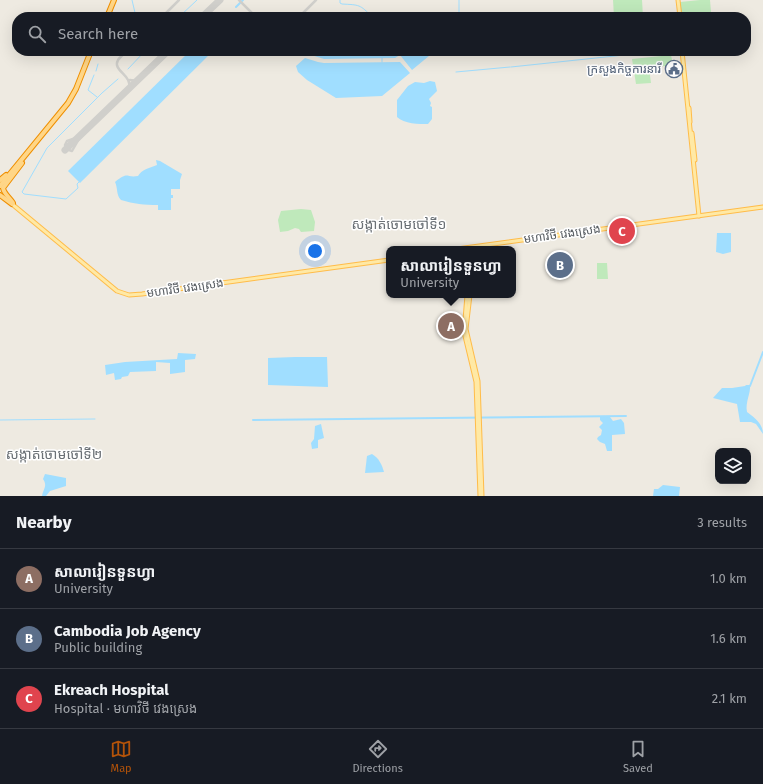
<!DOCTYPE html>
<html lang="en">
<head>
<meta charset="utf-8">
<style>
	body { margin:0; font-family:"Fira Sans","Noto Sans Khmer",sans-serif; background:#242831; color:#f1f3f6 }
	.controls { position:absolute; right:12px; bottom:12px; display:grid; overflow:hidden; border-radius:8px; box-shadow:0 4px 16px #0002 }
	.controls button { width:36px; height:36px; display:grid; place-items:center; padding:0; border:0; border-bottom:1px solid #363941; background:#171b24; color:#f1f3f6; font:20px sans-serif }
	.you { position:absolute; left:315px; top:251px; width:14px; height:14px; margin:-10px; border:3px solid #fff; border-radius:50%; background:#1a73e8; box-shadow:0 0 0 6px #1a73e833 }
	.badge { display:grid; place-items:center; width:26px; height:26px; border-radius:50%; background:#b45309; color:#fff; font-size:13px; font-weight:700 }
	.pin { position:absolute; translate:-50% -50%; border:2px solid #fff; box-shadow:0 1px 4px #0006 }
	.popup { position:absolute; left:386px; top:246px; width:130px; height:52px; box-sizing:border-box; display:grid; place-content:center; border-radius:8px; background:#171b24; filter:drop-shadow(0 1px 3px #0005); font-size:13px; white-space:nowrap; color:#9ea1a6 }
	.popup b { font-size:15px; color:#f1f3f6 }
	.popup::after { content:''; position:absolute; left:50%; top:100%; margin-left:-8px; border:8px solid transparent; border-top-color:#171b24 }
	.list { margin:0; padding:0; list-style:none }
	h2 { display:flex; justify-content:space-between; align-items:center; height:52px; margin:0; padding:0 16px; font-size:17px }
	h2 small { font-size:13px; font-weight:400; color:#9ea1a6 }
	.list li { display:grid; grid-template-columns:26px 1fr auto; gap:12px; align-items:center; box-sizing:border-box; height:60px; padding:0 16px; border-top:1px solid #363941 }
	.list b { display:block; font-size:15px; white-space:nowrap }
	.list p { margin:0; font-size:13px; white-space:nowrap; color:#9ea1a6 }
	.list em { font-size:13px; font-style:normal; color:#9ea1a6 }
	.icon { flex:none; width:22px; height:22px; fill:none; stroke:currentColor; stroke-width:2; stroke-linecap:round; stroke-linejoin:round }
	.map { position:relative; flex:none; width:763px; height:496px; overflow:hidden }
	.search { position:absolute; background:#171b24; box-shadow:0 4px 16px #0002; left:12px; right:12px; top:12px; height:44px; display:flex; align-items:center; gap:10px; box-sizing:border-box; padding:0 14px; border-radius:16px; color:#9ea1a6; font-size:15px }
	.sheet { height:232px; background:#171b24 }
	nav { display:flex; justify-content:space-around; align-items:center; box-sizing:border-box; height:56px; border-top:1px solid #363941; background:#171b24; font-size:11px; color:#9ea1a6 }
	nav a { display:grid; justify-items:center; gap:2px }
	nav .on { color:#b45309 }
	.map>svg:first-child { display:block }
	.green { fill:#bfe9bb }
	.water { fill:#a0deff }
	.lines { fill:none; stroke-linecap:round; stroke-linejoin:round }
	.stream { stroke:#a0deff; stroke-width:1 }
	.canal { stroke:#a0deff; stroke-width:2 }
	.taxiway { stroke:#d0cfcb; stroke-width:2.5 }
	.runway { stroke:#d0cfcb; stroke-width:7 }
	.major-casing { stroke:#ffbc49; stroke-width:5 }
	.highway-casing { stroke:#ef8f00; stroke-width:6 }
	.major { stroke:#ffe9a5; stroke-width:3 }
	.highway { stroke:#ffd687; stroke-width:4 }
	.labels { text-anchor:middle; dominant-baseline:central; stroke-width:3; stroke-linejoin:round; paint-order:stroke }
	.service-label { font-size:12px; fill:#4e5e75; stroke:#fff; text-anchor:end }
	.street-label { font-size:12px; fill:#5a5f64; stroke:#fff }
	.quarter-label { font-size:14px; fill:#6b7176; stroke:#fff }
</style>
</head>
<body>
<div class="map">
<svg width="763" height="496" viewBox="0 0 763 496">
	<rect width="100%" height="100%" fill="#eeeae1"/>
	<!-- green -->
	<g class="green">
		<polygon points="613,0 642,0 643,17 614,17"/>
		<polygon points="700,0 710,0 711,12 681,16 680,2"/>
		<polygon points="671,55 673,65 649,68 651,83 636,84 632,59"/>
		<polygon points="301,209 311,210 315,222 314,231 301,232 299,229 295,228 288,231 280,232 278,220 281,211"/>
		<polygon points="597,263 607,263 608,279 597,279"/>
	</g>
	<!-- water -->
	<g class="water">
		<polygon points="190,51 213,51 80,183 68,171"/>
		<polygon points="435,51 412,70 400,55 395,58 324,59 305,53 307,52"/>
		<polygon points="305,58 318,62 324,63 400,62 410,73 382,96 336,98 307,80 298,72 296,66"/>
		<path d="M430,81l5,1 2,9 -8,8 2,4 -1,3 2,1v12l-4,5c-9,0 -24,0 -31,-7v-17l11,-14 7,-4 9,1z"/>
		<path d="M156,160l4,1 22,13 -2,6v9h-9v6h2v3h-2v12h-13v-5c-14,0 -24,-1 -37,-5 -5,-5 -3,-12 -6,-18 14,-11 10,-4 23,-6 4,-7 12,-8 19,-11z"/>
		<polygon points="717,233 731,233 731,252 723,254 716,252"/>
		<polygon points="178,353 196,354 195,359 185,360 185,372 170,374 170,363 156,362 156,371 130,372 128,376 122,377 121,379 115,380 114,373 106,375 105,365 125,362 177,359"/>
		<polygon points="295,357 327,357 328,387 268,385 268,358"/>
		<path d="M746,385h4c1,8 -5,17 -3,27 8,6 16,12 16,22l-7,-10 -5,-2h-11l-3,-18 -24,-6 9,-10h10l13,-2z"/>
		<polygon points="600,417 610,417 613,421 621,419 624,423 625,434 612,435 612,451 607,451 605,444 600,442 597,439 598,437 601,435 602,430 599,427 603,423 600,420"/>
		<polygon points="321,424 324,438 318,440 318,448 312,449 311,443 314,439 315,426"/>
		<path d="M372,454c7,4 10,11 12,18l-19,1 2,-17z"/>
		<path d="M45,474l21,4v8l-16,5 -4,5h-4c1,-7 6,-10 1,-17z"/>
		<polygon points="663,485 680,487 679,496 653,496 654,489 658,489"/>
	</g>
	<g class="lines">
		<!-- stream -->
		<g class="stream">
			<polyline points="132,0 136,17"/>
			<path d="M340,0v3l2,1c17,1 18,0 30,13"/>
			<polyline points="179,17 197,0"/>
			<polyline points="459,17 459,0"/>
			<polyline points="281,51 284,55 305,53"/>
			<polyline points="382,58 382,62"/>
			<polyline points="511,67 662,51"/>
			<polyline points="128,69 145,51"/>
			<polyline points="96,71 98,64"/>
			<polyline points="456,72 510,67"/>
			<polyline points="94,75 88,90 97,97"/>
			<polyline points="79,182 77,184 78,188 66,199 24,194 22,192 47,148 102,93 118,79"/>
			<polyline points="0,420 95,419"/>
		</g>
		<!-- canal -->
		<g class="canal">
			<polyline points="236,7 243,0"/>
			<polyline points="750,386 763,352"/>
			<polyline points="253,420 626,416"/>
		</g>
		<!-- taxiway -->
		<g class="taxiway">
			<polyline points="239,0 256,17"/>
			<polyline points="162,17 179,0"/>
			<polyline points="299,17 316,0"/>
			<path d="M127,51c-3,3 -7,6 -9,9 -6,11 15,15 11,29"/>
			<polyline points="130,80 137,81"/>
			<polyline points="79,137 67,141 65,145 66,149 72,151 80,137"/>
		</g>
		<!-- runway -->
		<g class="runway">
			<polyline points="202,17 220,0"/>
			<polyline points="65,150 168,51"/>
		</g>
		<defs>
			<g id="major">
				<polyline points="678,0 680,17"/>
				<polyline points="682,51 699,216"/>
				<polyline points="689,108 690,122"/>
				<polyline points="692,133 695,160"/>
				<polyline points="12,204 117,291 129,295 142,294 389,260"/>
				<polyline points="457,249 763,207"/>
				<polyline points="467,295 464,332 476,382 480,496"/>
				<polyline points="470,295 466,329 478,381 482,496"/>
			</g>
			<g id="highway">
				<polyline points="107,17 114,0"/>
				<polyline points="0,180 6,175"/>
				<polyline points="0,186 68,103 76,89 91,51"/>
				<polyline points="0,195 12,204"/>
				<path d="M13,203c-3,-5 -9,-9 -10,-15l19,-25"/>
			</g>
		</defs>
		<!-- major casing -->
		<use href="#major" class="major-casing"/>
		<!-- highway casing -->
		<use href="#highway" class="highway-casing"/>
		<!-- major -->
		<use href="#major" class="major"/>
		<!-- highway -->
		<use href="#highway" class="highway"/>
	</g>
	<!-- icons -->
	<defs>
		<symbol id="civic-ring" viewBox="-11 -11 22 22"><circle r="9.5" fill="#fff" stroke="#5c6f8a" stroke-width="1.5"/><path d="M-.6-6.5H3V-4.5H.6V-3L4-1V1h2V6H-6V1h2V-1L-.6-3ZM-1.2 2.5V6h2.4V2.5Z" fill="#5c6f8a"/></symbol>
	</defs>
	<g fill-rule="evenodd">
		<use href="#civic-ring" x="664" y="59" width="20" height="20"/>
	</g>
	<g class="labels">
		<!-- service labels -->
		<g class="service-label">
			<text x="661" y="69">ក្រសួងកិច្ចការនារី</text>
		</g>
		<!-- street labels -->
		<g class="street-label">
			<text transform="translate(562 234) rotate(-8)">មហាវិថី វេងស្រេង</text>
			<text transform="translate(185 288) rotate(-8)">មហាវិថី វេងស្រេង</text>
		</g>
		<!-- quarter labels -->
		<g class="quarter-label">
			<text x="399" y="224">សង្កាត់ចោមចៅទី១</text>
			<text x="54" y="454">សង្កាត់ចោមចៅទី២</text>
		</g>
	</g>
</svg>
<div class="controls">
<button><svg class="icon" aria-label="layers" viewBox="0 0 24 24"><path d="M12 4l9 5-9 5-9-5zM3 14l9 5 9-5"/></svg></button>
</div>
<div class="you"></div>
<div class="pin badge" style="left:451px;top:326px;background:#8d6e63">A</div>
<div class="popup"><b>សាលារៀនទួនហ្វា</b>University</div>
<div class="pin badge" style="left:560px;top:265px;background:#5c6f8a">B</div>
<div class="pin badge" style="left:622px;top:231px;background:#e0444e">C</div>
<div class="search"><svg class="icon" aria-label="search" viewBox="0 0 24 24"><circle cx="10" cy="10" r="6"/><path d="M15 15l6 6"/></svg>Search here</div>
</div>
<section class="sheet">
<h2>Nearby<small>3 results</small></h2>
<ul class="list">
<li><span class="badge" style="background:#8d6e63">A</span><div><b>សាលារៀនទួនហ្វា</b><p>University</p></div><em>1.0 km</em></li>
<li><span class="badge" style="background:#5c6f8a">B</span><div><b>Cambodia Job Agency</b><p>Public building</p></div><em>1.6 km</em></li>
<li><span class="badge" style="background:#e0444e">C</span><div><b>Ekreach Hospital</b><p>Hospital · មហាវិថី វេងស្រេង</p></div><em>2.1 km</em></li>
</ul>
</section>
<nav>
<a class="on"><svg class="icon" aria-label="map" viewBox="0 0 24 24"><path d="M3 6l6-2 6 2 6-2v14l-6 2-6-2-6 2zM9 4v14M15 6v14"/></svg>Map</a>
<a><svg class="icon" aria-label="directions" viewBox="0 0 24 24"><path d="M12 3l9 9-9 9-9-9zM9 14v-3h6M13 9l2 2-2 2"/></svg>Directions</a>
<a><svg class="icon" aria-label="saved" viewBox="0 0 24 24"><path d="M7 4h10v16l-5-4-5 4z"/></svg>Saved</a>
</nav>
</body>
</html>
